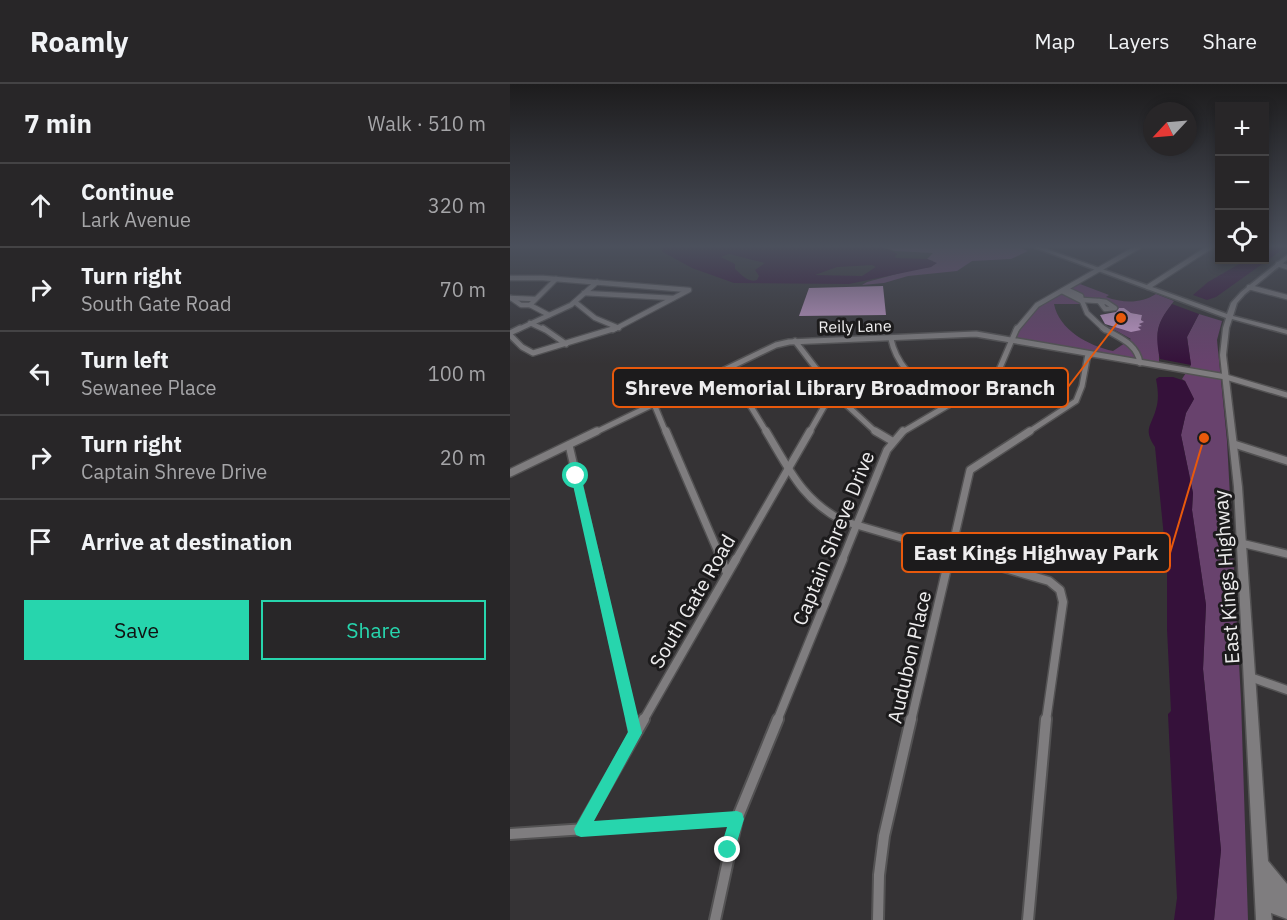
<!DOCTYPE html>
<html lang="en">
<head>
<meta charset="utf-8">
<style>
	body { margin:0; font-family:"IBM Plex Sans",sans-serif; background:#343234; color:#f1f3f6 }
	.controls { position:absolute; right:18px; top:18px; display:grid; overflow:hidden; border-radius:0px; box-shadow:0 3px 9px #0003 }
	.controls button { width:54px; height:54px; display:grid; place-items:center; padding:0; border:0; border-bottom:2px solid #444345; background:#282628; color:#f1f3f6; font:30px sans-serif }
	.compass { position:absolute; left:633px; top:18px; width:54px; height:54px; border-radius:50%; background:#282628; box-shadow:0 3px 9px #0003; rotate:244deg }
	.stop { position:absolute; width:18px; height:18px; margin:-14px; border:4px solid #27d5ad; border-radius:50%; background:#fff }
	.stop.end { background:#27d5ad; border-color:#fff; box-shadow:0 2px 6px #0008 }
	.list { margin:0; padding:0; list-style:none }
	h2 { display:flex; justify-content:space-between; align-items:center; height:78px; margin:0; padding:0 24px; font-size:26px }
	h2 small { font-size:20px; font-weight:400; color:#a5a5a8 }
	.list li { display:grid; grid-template-columns:39px 1fr auto; gap:18px; align-items:center; box-sizing:border-box; height:84px; padding:0 24px; border-top:2px solid #444345 }
	.list b { display:block; font-size:22px; white-space:nowrap }
	.list p { margin:0; font-size:20px; white-space:nowrap; color:#a5a5a8 }
	.list em { font-size:20px; font-style:normal; color:#a5a5a8 }
	.actions { display:flex; gap:12px; padding:18px 24px }
	.actions a { flex:1; padding:14px 0; border:2px solid #27d5ad; border-radius:0px; text-align:center; font-size:21px; color:#27d5ad }
	.actions .main { background:#27d5ad; color:#111 }
	.icon { flex:none; width:33px; height:33px; fill:none; stroke:currentColor; stroke-width:2; stroke-linecap:round; stroke-linejoin:round }
	.map { position:relative; flex:none; width:777px; height:836px; overflow:hidden }
	header { display:flex; align-items:center; gap:36px; box-sizing:border-box; height:84px; padding:0 30px; background:#282628; border-bottom:2px solid #444345 }
	header strong { font-size:28px }
	nav { display:flex; gap:33px; margin-inline-start:auto; font-size:21px }
	main { display:flex }
	aside { flex:1; background:#282628 }
	.map>svg:first-child { display:block }
	.green { fill:#68426d }
	.forest { fill:#704976 }
	.water { fill:#35113a; fill-rule:evenodd }
	.building { fill:#c79bcd }
	.lines { fill:none; stroke-linecap:round; stroke-linejoin:round }
	.street-far4-casing { stroke:#535253; stroke-width:7 }
	.street-far3-casing { stroke:#535253; stroke-width:8 }
	.street-far2-casing { stroke:#535253; stroke-width:10 }
	.street-far1-casing { stroke:#535253; stroke-width:11 }
	.street-casing { stroke:#535253; stroke-width:14 }
	.secondary-casing { stroke:#535253; stroke-width:3 }
	.street-far4 { stroke:#7f7d7f; stroke-width:4.5 }
	.street-far3 { stroke:#7f7d7f; stroke-width:5 }
	.street-far2 { stroke:#7f7d7f; stroke-width:7 }
	.street-far1 { stroke:#7f7d7f; stroke-width:8 }
	.street { stroke:#7f7d7f; stroke-width:10 }
	.secondary { fill:#7f7d7f; fill-rule:evenodd }
	.route { fill:#27d5ad }
	.labels { text-anchor:middle; dominant-baseline:central; stroke-width:6; stroke-linejoin:round; paint-order:stroke }
	.far-street-label { font-size:16px; fill:#eeedee; stroke:#1c1b1c }
	.street-label { font-size:20px; fill:#eeedee; stroke:#1c1b1c }
	.leader { fill:none; stroke:#e8590c; stroke-width:2 }
	.callout-dot { fill:#e8590c; stroke:#1c1b1c; stroke-width:2 }
	.callout { fill:#1c1b1c; stroke:#e8590c; stroke-width:2 }
	.callout-label { font-size:21px; text-anchor:middle; font-weight:bold; fill:#eeedee }
</style>
</head>
<body>
<header>
<strong>Roamly</strong>
<nav><a>Map</a><a>Layers</a><a>Share</a></nav>
</header>
<main>
<aside>
<h2>7 min<small>Walk · 510 m</small></h2>
<ul class="list">
<li><svg class="icon" aria-label="ahead" viewBox="0 0 24 24"><path d="M12 20V5M6 11l6-6 6 6"/></svg><div><b>Continue</b><p>Lark Avenue</p></div><em>320 m</em></li>
<li><svg class="icon" aria-label="right" viewBox="0 0 24 24"><path d="M7 20v-9h11M14 6l5 5-5 5"/></svg><div><b>Turn right</b><p>South Gate Road</p></div><em>70 m</em></li>
<li><svg class="icon" aria-label="left" viewBox="0 0 24 24"><path d="M17 20v-9H6M10 6l-5 5 5 5"/></svg><div><b>Turn left</b><p>Sewanee Place</p></div><em>100 m</em></li>
<li><svg class="icon" aria-label="right" viewBox="0 0 24 24"><path d="M7 20v-9h11M14 6l5 5-5 5"/></svg><div><b>Turn right</b><p>Captain Shreve Drive</p></div><em>20 m</em></li>
<li><svg class="icon" aria-label="arrive" viewBox="0 0 24 24"><path d="M6 21V4h12l-3 4 3 4H6"/></svg><div><b>Arrive at destination</b></div></li>
</ul>
<div class="actions"><a class="main">Save</a><a>Share</a></div>
</aside>
<div class="map">
<svg width="777" height="836" viewBox="0 0 777 836">
	<rect width="100%" height="100%" fill="#353335"/>
	<!-- green -->
	<g class="green">
		<path d="M570,200l29,11 -3,2c17,6 34,7 50,-3l18,7c-24,32 -14,30 -15,65l-19,-3 -4,-8 1,7 -126,-21c12,-23 28,-42 54,-49l18,12h-29c5,26 35,42 59,47l18,-12 -16,-9 -4,2 -3,-5 34,-1 -3,-2 4,-2 -2,-2 1,-5 -11,-2 -7,-5 -7,1 -3,-4 -31,-5 -14,-11z"/>
		<polygon points="689,230 712,237 707,256 717,357 731,616 738,836 704,836 711,766 693,585 696,521 682,426 683,409 671,351 676,329 684,315 675,297 672,295 681,281 677,253"/>
	</g>
	<!-- forest -->
	<polygon class="forest" points="372,163 508,163 518,167 501,175 462,177 447,187 398,192 374,199 352,201 357,198 405,185 421,183 423,177 417,175 423,169 385,167"/>
	<!-- water -->
	<g class="water">
		<path d="M150,163h222l16,7 -3,2 1,2 31,1 10,4 -6,4 -82,17 -115,-1 -42,-15 -29,-16zM219,170l36,9 -10,7 4,6 -2,4c-9,3 -15,-5 -22,-11v-5l-14,-7zM362,181l4,2 -14,9 -47,-1 22,-8z"/>
		<polygon points="755,163 776,163 706,213 697,216 683,211 698,198 736,176 754,176"/>
		<path d="M662,220l27,10 -12,23 4,28 -31,-6c-5,-25 -4,-35 12,-55z"/>
		<path d="M649,293h14l12,4 9,18 -8,14 -5,22 12,58 -1,17 14,95 -3,64 18,181 -7,70h-40l3,-22 -9,-184 3,-3 -4,-82v-62l-12,-120c-12,-18 -4,-20 1,-38 3,-9 2,-20 0,-30z"/>
	</g>
	<!-- building -->
	<g class="building">
		<polygon points="373,202 376,231 289,232 299,204"/>
		<polygon points="609,224 614,224 621,229 632,231 631,236 634,238 629,240 632,242 628,243 631,246 621,248 595,240 590,231 606,228"/>
	</g>
	<g class="lines">
		<defs>
			<g id="street-far4">
				<polyline points="768,180 777,183"/>
				<polyline points="0,194 33,194 179,206 103,246"/>
				<polyline points="638,203 700,163"/>
				<polyline points="739,203 777,213"/>
				<polyline points="552,207 572,217 571,212 556,205"/>
				<polyline points="74,209 163,214"/>
				<polyline points="0,214 25,215"/>
				<polyline points="1,214 11,221 20,221 39,231"/>
				<polyline points="573,216 589,217"/>
				<polyline points="572,217 577,229 595,246"/>
				<polygon points="589,217 596,218 605,224 595,225"/>
				<polyline points="65,218 85,234 109,244"/>
				<polyline points="20,221 46,195"/>
				<polyline points="20,239 35,246"/>
				<polyline points="7,246 61,221 87,198"/>
				<polyline points="506,246 527,221 628,163"/>
			</g>
			<g id="street-far3">
				<polyline points="33,244 56,260"/>
				<path d="M593,244c16,10 34,15 37,35"/>
				<polyline points="0,249 10,244"/>
				<polyline points="0,251 12,263 23,269 106,244"/>
				<path d="M381,255c6,30 32,48 53,68"/>
				<polyline points="285,257 328,313 367,349"/>
				<polyline points="218,285 257,349"/>
				<polyline points="144,320 156,349"/>
				<polyline points="84,349 266,261 279,258 466,250 716,293 777,311"/>
				<polyline points="299,349 324,305"/>
				<polyline points="391,349 486,293 507,244"/>
				<polyline points="517,349 566,317 572,302 578,270"/>
			</g>
			<g id="street-far2">
				<polyline points="156,347 212,477"/>
				<path d="M256,347c23,38 36,69 77,90l137,40"/>
				<polyline points="365,347 382,357"/>
				<polyline points="724,360 777,377"/>
				<polyline points="59,361 86,477"/>
				<polyline points="0,389 87,347"/>
				<polyline points="731,459 777,470"/>
				<polyline points="225,477 300,347"/>
				<polyline points="332,477 377,366 393,347"/>
				<polyline points="439,477 460,386 520,347"/>
			</g>
			<g id="street-far1">
				<polyline points="85,475 122,637"/>
				<polyline points="211,475 217,489"/>
				<polyline points="464,475 539,497 550,506 553,518 536,637"/>
				<polyline points="740,593 777,606"/>
				<polyline points="133,637 226,475"/>
				<polyline points="267,637 333,475"/>
				<polyline points="401,637 439,475"/>
			</g>
			<g id="street">
				<polyline points="122,635 125,649"/>
				<polyline points="71,745 134,635"/>
				<polyline points="0,750 227,735"/>
				<polyline points="205,836 227,735 268,635"/>
				<polyline points="368,836 369,791 374,752 401,635"/>
				<polyline points="518,836 536,635"/>
			</g>
			<polygon id="secondary" points="523,163 531,163 717,230 721,219 731,208 777,171 777,176 735,210 727,219 723,232 777,246 777,250 722,235 719,244 716,271 732,403 758,777 777,800 777,835 761,829 762,836 746,836 724,403 710,271 713,244 716,234"/>
		</defs>
		<!-- street-far4 casing -->
		<use href="#street-far4" class="street-far4-casing"/>
		<!-- street-far3 casing -->
		<use href="#street-far3" class="street-far3-casing"/>
		<!-- street-far2 casing -->
		<use href="#street-far2" class="street-far2-casing"/>
		<!-- street-far1 casing -->
		<use href="#street-far1" class="street-far1-casing"/>
		<!-- street casing -->
		<use href="#street" class="street-casing"/>
		<!-- secondary casing -->
		<use href="#secondary" class="secondary-casing"/>
		<!-- street-far4 -->
		<use href="#street-far4" class="street-far4"/>
		<!-- street-far3 -->
		<use href="#street-far3" class="street-far3"/>
		<!-- street-far2 -->
		<use href="#street-far2" class="street-far2"/>
		<!-- street-far1 -->
		<use href="#street-far1" class="street-far1"/>
		<!-- street -->
		<use href="#street" class="street"/>
		<!-- secondary -->
		<use href="#secondary" class="secondary"/>
	</g>
	<!-- sky -->
	<linearGradient id="sky" x2="0" y2="1"><stop stop-color="#1d1c1d"/><stop offset="0.58" stop-color="#4b505c"/><stop offset="1" stop-color="#4b505c" stop-opacity="0"/></linearGradient>
	<rect width="777" height="280" fill="url(#sky)"/>
	<!-- route -->
	<polygon class="route" points="63,389 69,389 71,392 132,649 84,737 227,727 232,729 234,735 223,771 218,774 212,771 210,766 217,743 71,753 66,751 64,745 118,648 61,392"/>
	<g class="labels">
		<!-- far-street labels -->
		<g class="far-street-label">
			<text transform="translate(345 242) rotate(-1)">Reily Lane</text>
		</g>
		<!-- street labels -->
		<g class="street-label">
			<text transform="translate(323 454) rotate(-68)">Captain Shreve Drive</text>
			<text transform="translate(716 493) rotate(-94)">East Kings Highway</text>
			<text transform="translate(182 517) rotate(-60)">South Gate Road</text>
			<text transform="translate(399 573) rotate(-77)">Audubon Place</text>
		</g>
	</g>
	<!-- callouts -->
	<path class="leader" d="M611 234L558 303M694 354L660 469"/>
	<g class="callout-dot">
		<circle cx="611" cy="234" r="6"/>
		<circle cx="694" cy="354" r="6"/>
	</g>
	<g class="callout">
		<rect x="103" y="284" width="455" height="39" rx="6"/>
		<rect x="392" y="449" width="268" height="39" rx="6"/>
	</g>
	<g class="callout-label">
		<text x="330" y="311">Shreve Memorial Library Broadmoor Branch</text>
		<text x="526" y="476">East Kings Highway Park</text>
	</g>
</svg>
<div class="controls">
<button>+</button>
<button>−</button>
<button><svg class="icon" aria-label="locate" viewBox="0 0 24 24"><circle cx="12" cy="12" r="6"/><path d="M12 2v4M12 18v4M2 12h4M18 12h4"/></svg></button>
</div>
<svg class="compass" viewBox="-18 -18 36 36"><path d="M0-13l5 13h-10z" fill="#e53935"/><path d="M0 13l5-13h-10z" fill="#a5a5a8"/></svg>
<div class="stop" style="left:66px;top:392px"></div>
<div class="stop end" style="left:218px;top:766px"></div>
</div>
</main>
</body>
</html>
